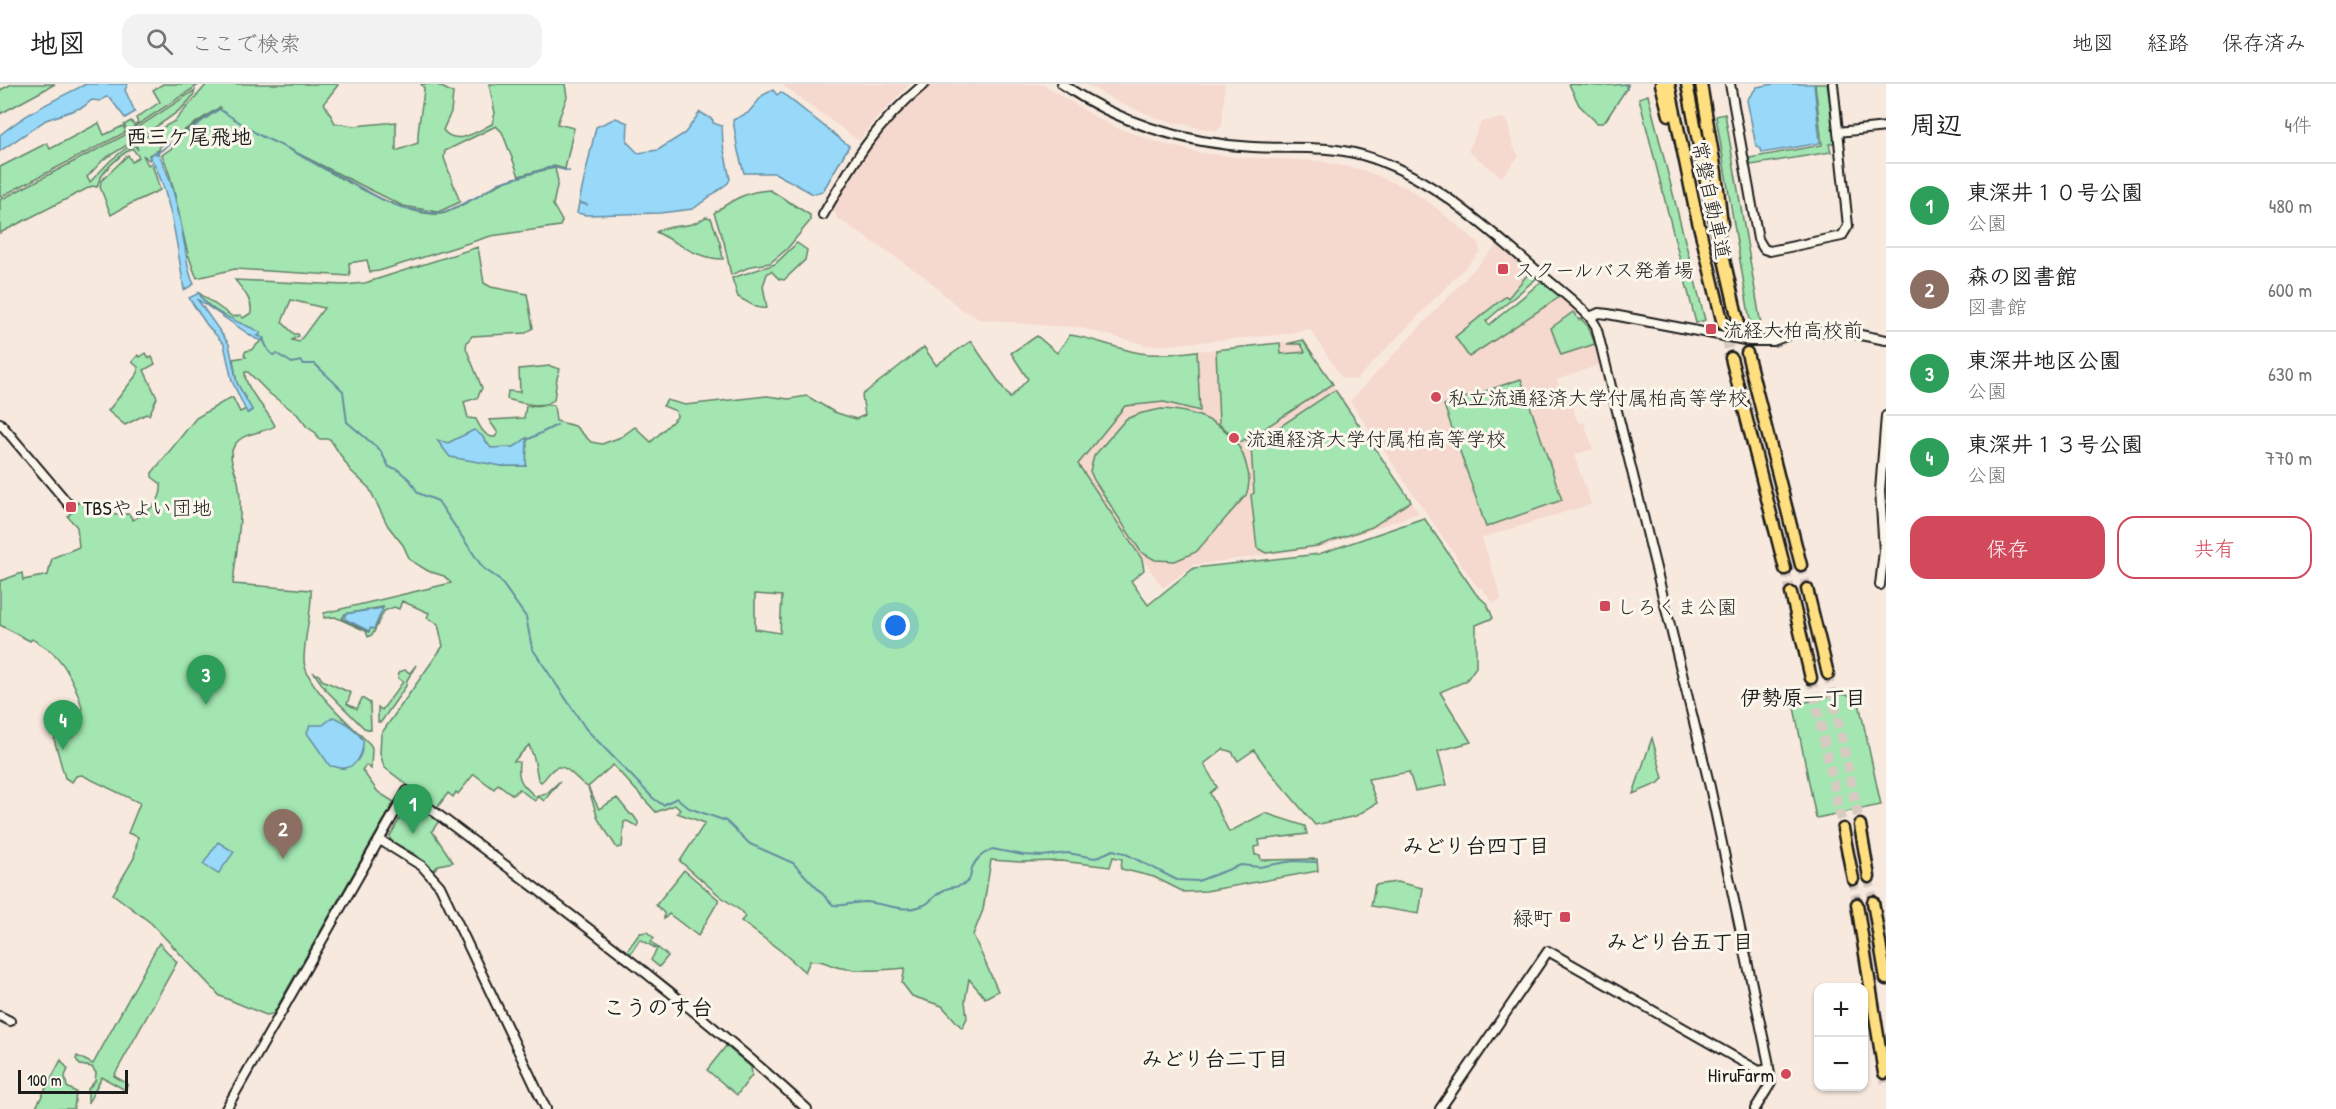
<!DOCTYPE html>
<html lang="ja">
<head>
<meta charset="utf-8">
<style>
	body { margin:0; font-family:"Patrick Hand","Klee One",sans-serif; background:#f2f2f2; color:#222 }
	.controls { position:absolute; right:18px; bottom:18px; display:grid; overflow:hidden; border-radius:12px; box-shadow:0 2px 4px #0004 }
	.controls button { width:54px; height:54px; display:grid; place-items:center; padding:0; border:0; border-bottom:2px solid #e0e0e0; background:#fff; color:#222; font:30px sans-serif }
	.scale { position:absolute; left:18px; bottom:15px; width:110px; box-sizing:border-box; padding-left:6px; border:3px solid #1c1c1c; border-top:0; font-size:16px; line-height:21px; white-space:nowrap; color:#1c1c1c; -webkit-text-stroke:4px #fbf7ec; paint-order:stroke }
	.you { position:absolute; left:896px; top:542px; width:21px; height:21px; margin:-15px; border:4px solid #fff; border-radius:50%; background:#1a73e8; box-shadow:0 0 0 9px #1a73e833 }
	.badge { display:grid; place-items:center; width:39px; height:39px; border-radius:50%; background:#d1495b; color:#fff; font-size:20px; font-weight:700 }
	.pin { position:absolute; translate:-50% -50px; filter:drop-shadow(0 2px 3px #0008) }
	.pin::after { content:''; position:absolute; top:32px; width:21px; height:18px; background:inherit; clip-path:polygon(0 0,100% 0,50% 100%) }
	.list { margin:0; padding:0; list-style:none }
	h2 { display:flex; justify-content:space-between; align-items:center; height:78px; margin:0; padding:0 24px; font-size:26px }
	h2 small { font-size:20px; font-weight:400; color:#767676 }
	.list li { display:grid; grid-template-columns:39px 1fr auto; gap:18px; align-items:center; box-sizing:border-box; height:84px; padding:0 24px; border-top:2px solid #e0e0e0 }
	.list b { display:block; font-size:22px; white-space:nowrap }
	.list p { margin:0; font-size:20px; white-space:nowrap; color:#767676 }
	.list em { font-size:20px; font-style:normal; color:#767676 }
	.actions { display:flex; gap:12px; padding:18px 24px }
	.actions a { flex:1; padding:14px 0; border:2px solid #d1495b; border-radius:18px; text-align:center; font-size:21px; color:#d1495b }
	.actions .main { background:#d1495b; color:#fff }
	.icon { flex:none; width:33px; height:33px; fill:none; stroke:currentColor; stroke-width:2; stroke-linecap:round; stroke-linejoin:round }
	.map { position:relative; flex:none; width:1886px; height:1025px; overflow:hidden }
	header { display:flex; align-items:center; gap:36px; box-sizing:border-box; height:84px; padding:0 30px; background:#fff; border-bottom:2px solid #e0e0e0 }
	header strong { font-size:28px }
	nav { display:flex; gap:33px; margin-inline-start:auto; font-size:21px }
	.search { width:420px; height:54px; background:#f2f2f2; display:flex; align-items:center; gap:15px; box-sizing:border-box; padding:0 21px; border-radius:18px; color:#767676; font-size:22px }
	main { display:flex }
	aside { flex:1; background:#fff }
	.map>svg:first-child { display:block }
	.built { fill:#f5d8ce }
	.green { fill:#a3e6b1; stroke:#608166; stroke-width:1.5; fill-rule:evenodd }
	.water { fill:#98d9fa; stroke:#668da1; stroke-width:1.5 }
	.lines { fill:none; stroke-linecap:round; stroke-linejoin:round }
	.stream { stroke:#668da1; stroke-width:2 }
	.highway-tunnel { stroke:#d7cac1; stroke-width:10; stroke-dasharray:10 5; stroke-linecap:butt }
	.minor-casing { stroke:#1c1c1c; stroke-width:12 }
	.highway-casing { stroke:#1c1c1c; stroke-width:15 }
	.minor { stroke:#fbf7ec; stroke-width:8 }
	.highway { stroke:#ffdf80; stroke-width:10 }
	.poi-dot { fill:#d1495b; stroke:#fbf7ec; stroke-width:2 }
	.labels { text-anchor:middle; dominant-baseline:central; stroke-width:6; stroke-linejoin:round; paint-order:stroke }
	.street-label { font-size:20px; fill:#1c1c1c; stroke:#fbf7ec }
	.poi-label { font-size:20px; fill:#1c1c1c; stroke:#fbf7ec; text-anchor:start }
	.neighbourhood-label { font-size:21px; font-weight:bold; fill:#1c1c1c; stroke:#fbf7ec }
	.quarter-label { font-size:22px; font-weight:bold; fill:#1c1c1c; stroke:#fbf7ec }
</style>
</head>
<body>
<header>
<strong>地図</strong>
<div class="search"><svg class="icon" aria-label="search" viewBox="0 0 24 24"><circle cx="10" cy="10" r="6"/><path d="M15 15l6 6"/></svg>ここで検索</div>
<nav><a>地図</a><a>経路</a><a>保存済み</a></nav>
</header>
<main>
<div class="map">
<svg width="1886" height="1025" viewBox="0 0 1886 1025">
	<rect width="100%" height="100%" fill="#f8e9de"/>
	<filter id="ink" filterUnits="userSpaceOnUse"><feTurbulence type="fractalNoise" baseFrequency=".0167" numOctaves="2"/><feDisplacementMap in="SourceGraphic" scale="12" xChannelSelector="R" yChannelSelector="G"/><feConvolveMatrix kernelMatrix="1 2 1 2 8 2 1 2 1" color-interpolation-filters="sRGB"/></filter>
	<g filter="url(#ink)">
		<!-- built -->
		<g class="built">
			<polygon points="781,0 910,0 871,40 859,57"/>
			<polygon points="930,0 1042,0 1100,36 1120,45 1163,60 1200,69 1236,73 1318,77 1363,86 1407,104 1430,119 1479,159 1480,168 1356,296 1342,294 1310,245 1278,251 1165,261 1146,261 1078,243 1051,242 979,235 958,223 925,193 837,134 833,125 857,81 879,49 899,27"/>
			<polygon points="1085,0 1225,0 1222,42 1215,47 1163,36 1120,19"/>
			<polygon points="1503,34 1507,37 1513,62 1519,72 1502,93 1468,67 1481,38"/>
			<polygon points="1499,159 1538,193 1486,238 1469,273 1561,212 1576,225 1551,244 1561,271 1595,260 1601,280 1557,296 1564,318 1571,316 1576,334 1580,339 1584,338 1593,365 1574,371 1591,420 1482,454 1502,516 1493,519 1481,503 1479,505 1466,487 1350,317"/>
			<polygon points="1303,256 1419,429 1317,464 1193,481 1163,504 1077,381 1124,322 1164,318 1200,326 1197,267"/>
		</g>
		<!-- green -->
		<g class="green">
			<polygon points="12,0 55,0 0,30 0,6"/>
			<polygon points="163,0 200,0 128,47 124,41 131,37 134,41 138,39 136,34 160,18 153,6"/>
			<path d="M207,0h129l2,1 -14,18 11,20 19,3 42,-4v29l22,-8c-1,-19 5,-36 6,-55l-3,-4h15l17,9 -2,19 -8,18c13,17 35,1 49,-6l3,-11 -6,-29h76l2,13 -10,27 17,4 -9,41 -11,-3 -35,10 -17,-44 -6,-6 -51,25 -1,7 16,44 -22,10 -35,-6 -114,-57c32,18 121,74 156,64 17,-6 37,-20 53,-28 16,-8 40,-14 57,-17l3,13 -5,24 9,16 -2,5 -69,10 -112,35 -9,1 -3,-12 -18,3 1,13 -115,-7 -38,9c-18,-39 -17,-84 -35,-123l17,-12 1,-7 5,-5 36,-23 -1,-1 -60,39 -1,4 -10,5 2,3 -2,2 -6,-5 5,10 3,-2 2,4 7,23 -30,14 -19,11 -11,-28 1,-6 27,-26 4,7 7,-5 -7,-9c-13,8 -32,24 -35,39l-5,-1 -92,47v-33l127,-66 5,8 -28,17 -17,18 3,5 21,-22 22,-17 5,7 -3,-8 40,-21z"/>
			<polygon points="1569,0 1600,2 1628,0 1628,2 1606,36 1603,39 1597,39 1579,21"/>
			<polygon points="1815,0 1827,0 1836,58 1829,60 1831,68 1751,81 1749,74 1822,61"/>
			<path d="M195,6c-3,17 -46,41 -62,51l-4,-8z"/>
			<polygon points="1648,11 1705,236 1696,239 1639,14"/>
			<polygon points="1725,30 1761,241 1751,243 1716,32"/>
			<polygon points="99,39 104,51 123,42 126,48 0,113 0,83 47,59 50,65"/>
			<path d="M770,106l40,25v6l-23,28 -17,14 -18,3 -21,9 -7,-33 -10,-29c18,-13 33,-22 56,-23z"/>
			<path d="M706,133l5,1 9,25 3,16c-26,0 -44,-16 -67,-27 13,-9 33,-2 50,-15z"/>
			<path d="M797,159l10,7 -2,10 -21,20 -5,-1 -8,-8 -4,3 -4,12 4,22c-11,2 -20,-7 -29,-11l-6,-19 43,-14z"/>
			<path d="M478,163l6,36 7,4 36,7 6,34 -7,5 -54,3 -5,6 -1,6 16,40 -5,10 -13,4 4,16 8,1c4,8 9,19 19,18l3,-4 -9,-13 35,-2 2,-12 28,-1 2,16 19,5 16,16 11,2 19,-7 14,-10 16,15 26,-25 -1,-6 -13,-5 4,-6 18,5 82,-9 22,3 18,-3 27,16 22,7 9,-4 -3,-20 62,-48 12,18 35,-24 39,57 18,-19 -17,-26 26,-17 20,17 13,-18c24,3 46,14 70,18 19,3 38,0 57,-2l3,60 -36,-9 -39,4 -47,58 64,95 2,11 -13,11 17,24 46,-37 125,-14 105,-36 52,76 11,10 6,14 -17,7v42l-10,14 -26,11 31,50 -33,9 9,34 -32,6 -6,-19 -41,7 9,24 -21,13 -41,9 -49,-58 -12,-17 -16,11 -6,-9 -9,-3 -19,15 13,23 -7,6 19,39 36,-19 40,13 2,8 -48,6 1,6 -6,1 1,8h5l1,5 56,-1 1,12 -112,20 -22,1 -30,-15 -33,-8 1,-10 -9,-2 -3,10 -49,-6 -41,1 -29,-2 -8,50 -10,25 25,56 -13,7 -16,-19 -4,22 2,17 -5,10 -20,-22 -30,-10 -10,-13 3,-15c-21,2 -42,4 -63,0 -11,-1 -21,-10 -32,-7l-5,11 -24,-21 -40,-30 4,-4 -4,-6 -21,-15 -40,-35 25,-38 -28,-10 3,-3 -5,-5 -19,7 -43,-47 -25,22 11,22 18,-11 13,16 3,1 5,7v5l-11,-6 -3,1 -2,25 -5,1 -19,-29 -10,-32c-10,-4 -21,-25 -33,-19 -6,3 -9,11 -14,14l-3,-3 -4,-21 -5,-13 -15,16 5,1c-2,18 3,23 16,34l12,-3 13,-12 -16,20 -6,-5 -3,5 -16,-12 -6,6 -15,-11 -4,5 -20,-15 -16,20 -2,-2 -3,5 -5,-4 -11,15 -53,-41 -4,-14 1,-19 62,-88 -5,-22 -11,-6 2,-5 -27,-12 -3,8 -5,-2 -10,4 -11,23 -5,3 -2,-6 -31,-14 -11,1v-5l127,-30 -7,-7 -16,-5 -18,-11 -7,-15 -15,-19 -19,-38 -19,-18 -20,-31h-12l-2,-6 -9,-6 -10,-13 -27,-20 -22,-22h-3c-1,17 23,38 30,54 -12,8 -32,5 -41,20 -7,11 1,24 4,35 6,33 -2,70 -5,103l78,6c1,25 -7,45 -7,70 0,25 48,66 66,84l2,4 -1,21 -5,-4 -4,5 16,22 16,10 -121,212 -7,1 -46,-19 -69,-73 -38,-29 21,-36 4,-21 -10,-4 12,-30 -58,-28 -6,1 -4,6 -7,-4 -11,-39 3,-3 10,4c7,-4 13,-8 15,-16 5,-20 -16,-60 -30,-72 -6,-5 -14,-9 -20,-13l-2,2 -30,-16v-44l22,-8 1,7 25,-5 4,-17 27,-11 -2,-20 -9,-10 9,-15 28,13 24,-1 4,6c14,-8 30,-17 28,-36l-9,-7v-4l44,-55 34,-20h3l7,14 6,-3 2,4 4,-3 -15,-27 -4,-24 13,-2 -2,-3 2,-3 5,-1 11,-10 2,1 -7,-4 1,-5c-6,-5 -12,-5 -18,-8 -14,-7 -36,-18 -41,-31l34,24 7,-2 3,3 8,-5c2,-13 -9,-24 -16,-33l109,5 21,-2zM291,216l33,8 -25,34 -7,-2 7,-4 -1,-2h-4l-12,-12zM474,347l8,5 8,12 24,-1 13,-9 -1,28h-24l-64,-25 10,2zM755,510l27,2 -2,37 -25,-4zM383,523l-9,22 -3,-1 -2,4 -27,-13 3,-5z"/>
			<polygon points="1522,180 1538,193 1486,237 1489,241 1542,197 1561,212 1469,273 1455,253 1506,212 1508,214 1528,190 1521,184"/>
			<polygon points="1573,228 1579,236 1581,235 1588,242 1595,260 1561,271 1551,244"/>
			<polygon points="1303,256 1333,300 1268,342 1248,358 1245,355 1241,358 1219,340 1216,266 1280,259 1281,270 1305,268 1301,260 1287,260"/>
			<polygon points="146,269 149,274 152,273 155,280 144,286 157,314 149,331 146,330 125,341 108,327 138,289 138,283 132,278 138,271 140,273"/>
			<path d="M550,282l10,3 -3,9 -3,22c-13,9 -33,3 -47,-1l1,-8 12,1 -1,-23z"/>
			<polygon points="1521,295 1562,416 1486,443 1444,321"/>
			<polygon points="1335,306 1411,417 1372,443 1317,462 1266,469 1257,464 1251,411 1254,409 1251,362"/>
			<path d="M1161,325c39,2 77,17 86,59 3,10 3,18 -1,27l-50,57 -21,9 -20,-1 -14,-8 -47,-72 -4,-9 4,-15 32,-37 16,-6z"/>
			<polygon points="416,581 407,596 406,602 381,638 378,638 378,623 382,626 403,598 398,594 399,588 405,586 410,589"/>
			<polygon points="314,589 319,591 322,596 351,609 347,620 357,625 362,614 370,619 371,646 364,644 326,606"/>
			<polygon points="1842,610 1858,614 1881,721 1816,734 1792,613 1800,613 1800,618 1806,618"/>
			<polygon points="1652,654 1663,694 1659,699 1633,710"/>
			<polygon points="415,718 439,737 432,747 453,778 439,781 434,786 415,770 391,757 390,752 409,719"/>
			<polygon points="684,786 719,816 698,852 669,830 664,835 664,829 656,821"/>
			<polygon points="1397,798 1423,804 1419,830 1371,822 1375,801"/>
			<polygon points="647,848 654,854 651,858 668,872 659,883 651,876 657,865 640,855 629,872 625,869 640,849"/>
			<polygon points="159,859 177,878 114,992 128,1000 125,1006 102,993 88,1019 88,1005 95,997 96,989 92,983 80,981 76,975 77,972 93,980"/>
			<polygon points="726,962 751,983 752,991 737,1011 707,986"/>
			<polygon points="61,976 68,985 65,992 67,1003 76,1008 74,1025 35,1025"/>
		</g>
		<!-- water -->
		<g class="water">
			<path d="M86,0h42l-3,6 10,22 -10,6 -15,-20 -4,-1 -6,4 -8,-1 -9,7 -37,13 -46,31v-16c26,-22 56,-36 86,-51z"/>
			<polygon points="1774,0 1814,0 1820,59 1762,69 1761,65 1756,62 1747,16 1757,3"/>
			<polygon points="773,6 777,11 781,8 849,62 823,107 813,110 775,89 744,89 738,67 733,36 748,29 763,11"/>
			<polygon points="700,28 713,36 713,39 722,42 723,61 730,95 728,99 693,125 660,129 586,131 577,129 579,119 588,121 579,118 596,43 616,34 628,39 627,58 638,69 658,66 685,49"/>
			<path d="M157,67c15,26 22,62 27,91 3,14 3,30 10,42l-10,6c-5,-35 -15,-107 -35,-134z"/>
			<path d="M199,209c8,20 42,29 61,39v3l-3,1 7,2v3l-8,-2 -59,-40 32,45 8,39 15,27 -5,3 -15,-32 -8,-37 -17,-19 -18,-27z"/>
			<polygon points="474,346 482,352 491,364 514,363 527,354 526,382 502,382 450,373 437,356 448,359"/>
			<polygon points="383,524 374,545 371,544 369,547 345,535 345,530"/>
			<path d="M333,633c11,3 25,14 30,24 0,12 -5,25 -18,27 -5,1 -9,-2 -15,-2l-23,-33 3,-8h13z"/>
			<polygon points="218,758 234,768 218,790 203,780"/>
		</g>
		<g class="lines">
			<!-- stream -->
			<g class="stream">
				<polyline points="1625,0 1627,5"/>
				<polyline points="156,70 219,25 259,51 291,66 385,117 404,124 432,129 446,128 477,113 499,99 553,83 569,87"/>
				<path d="M263,255l5,11 5,5 4,-1 15,9 9,-2 3,3h11l28,27 4,31 33,28 9,17 8,2 13,11 8,13 20,8 45,67 16,11 27,38 6,31 54,81 68,70 9,6 14,-7 12,10 37,13 24,23 43,19 40,42c8,2 21,-3 32,-3 20,1 39,12 59,3 6,-2 12,-12 22,-16 8,-3 15,-1 22,-8 4,-4 2,-8 4,-13 4,-10 11,-14 20,-19l31,6 19,1 26,-3 27,5 18,-8 11,3 53,27 21,1 43,-16 18,2 34,-6 23,1"/>
				<polyline points="527,356 557,341"/>
			</g>
			<!-- highway-tunnel -->
			<g class="highway-tunnel">
				<polyline points="1738,236 1747,269"/>
				<polyline points="1723,240 1731,274"/>
				<polyline points="1801,481 1807,505"/>
				<polyline points="1785,485 1791,509"/>
				<polyline points="1828,590 1860,741"/>
				<polyline points="1811,594 1843,745"/>
				<polyline points="1869,793 1873,818"/>
				<polyline points="1853,795 1857,820"/>
				<polyline points="1884,989 1886,1004"/>
			</g>
			<defs>
				<g id="minor">
					<path d="M1062,0c57,39 122,59 191,63 36,2 74,-2 109,8 67,19 121,70 173,114 18,16 38,30 55,48l6,9 5,20 109,441 58,273 3,23 -16,26"/>
					<polyline points="1730,0 1758,155 1764,165 1770,167 1842,152 1848,142 1833,0"/>
					<polyline points="1838,48 1886,43"/>
					<path d="M823,131c32,-56 51,-89 101,-131"/>
					<polyline points="1590,233 1599,229 1608,230 1750,257 1773,257 1794,249 1827,247 1845,248 1886,256"/>
					<polyline points="0,339 71,423"/>
					<polyline points="1880,501 1884,467 1880,407 1886,332"/>
					<polyline points="380,756 422,782 440,802 546,1025"/>
					<polyline points="0,932 10,937"/>
					<path d="M226,1025l181,-318c135,103 275,203 400,318"/>
					<polyline points="1440,1025 1548,867 1759,987 1769,985"/>
				</g>
				<g id="highway">
					<polyline points="1661,0 1669,31"/>
					<polyline points="1669,0 1694,121 1723,240"/>
					<polyline points="1687,0 1705,93 1738,236"/>
					<polyline points="1701,0 1716,88 1722,140"/>
					<polyline points="1747,269 1801,481"/>
					<polyline points="1731,274 1785,485"/>
					<polyline points="1807,505 1828,590"/>
					<polyline points="1791,509 1811,594"/>
					<polyline points="1860,741 1869,793"/>
					<polyline points="1843,745 1853,795"/>
					<polyline points="1873,818 1886,895"/>
					<polyline points="1857,820 1884,989"/>
				</g>
			</defs>
			<!-- minor casing -->
			<use href="#minor" class="minor-casing"/>
			<!-- highway casing -->
			<use href="#highway" class="highway-casing"/>
			<!-- minor -->
			<use href="#minor" class="minor"/>
			<!-- highway -->
			<use href="#highway" class="highway"/>
		</g>
	</g>
	<!-- markers -->
	<g class="poi-dot">
		<rect x="1497" y="179" width="12" height="12" rx="3"/>
		<rect x="1705" y="239" width="12" height="12" rx="3"/>
		<circle cx="1436" cy="313" r="6"/>
		<circle cx="1234" cy="354" r="6"/>
		<rect x="65" y="417" width="12" height="12" rx="3"/>
		<rect x="1599" y="516" width="12" height="12" rx="3"/>
		<rect x="1559" y="827" width="12" height="12" rx="3"/>
		<circle cx="1786" cy="990" r="6"/>
	</g>
	<g class="labels">
		<!-- street labels -->
		<g class="street-label">
			<text transform="translate(1712 116) rotate(78)">常磐自動車道</text>
		</g>
		<!-- poi labels -->
		<g class="poi-label">
			<text x="1515" y="185">スクールバス発着場</text>
			<text x="1723" y="245">流経大柏高校前</text>
			<text x="1448" y="313">私立流通経済大学付属柏高等学校</text>
			<text x="1246" y="354">流通経済大学付属柏高等学校</text>
			<text x="83" y="423">TBSやよい団地</text>
			<text x="1617" y="522">しろくま公園</text>
			<text x="1553" y="833" text-anchor="end">緑町</text>
			<text x="1774" y="990" text-anchor="end">HiruFarm</text>
		</g>
		<!-- neighbourhood labels -->
		<g class="neighbourhood-label">
			<text x="189" y="52">西三ケ尾飛地</text>
			<text x="1803" y="613">伊勢原一丁目</text>
			<text x="1476" y="761">みどり台四丁目</text>
			<text x="1680" y="857">みどり台五丁目</text>
			<text x="1215" y="974">みどり台二丁目</text>
		</g>
		<!-- quarter labels -->
		<g class="quarter-label">
			<text x="658" y="923">こうのす台</text>
		</g>
	</g>
</svg>
<div class="controls">
<button>+</button>
<button>−</button>
</div>
<div class="scale">100 m</div>
<div class="you"></div>
<div class="pin badge" style="left:413px;top:750px;background:#2e9e5b">1</div>
<div class="pin badge" style="left:283px;top:775px;background:#8d6e63">2</div>
<div class="pin badge" style="left:206px;top:621px;background:#2e9e5b">3</div>
<div class="pin badge" style="left:63px;top:666px;background:#2e9e5b">4</div>
</div>
<aside>
<h2>周辺<small>4件</small></h2>
<ul class="list">
<li><span class="badge" style="background:#2e9e5b">1</span><div><b>東深井１０号公園</b><p>公園</p></div><em>480 m</em></li>
<li><span class="badge" style="background:#8d6e63">2</span><div><b>森の図書館</b><p>図書館</p></div><em>600 m</em></li>
<li><span class="badge" style="background:#2e9e5b">3</span><div><b>東深井地区公園</b><p>公園</p></div><em>630 m</em></li>
<li><span class="badge" style="background:#2e9e5b">4</span><div><b>東深井１３号公園</b><p>公園</p></div><em>770 m</em></li>
</ul>
<div class="actions"><a class="main">保存</a><a>共有</a></div>
</aside>
</main>
</body>
</html>
